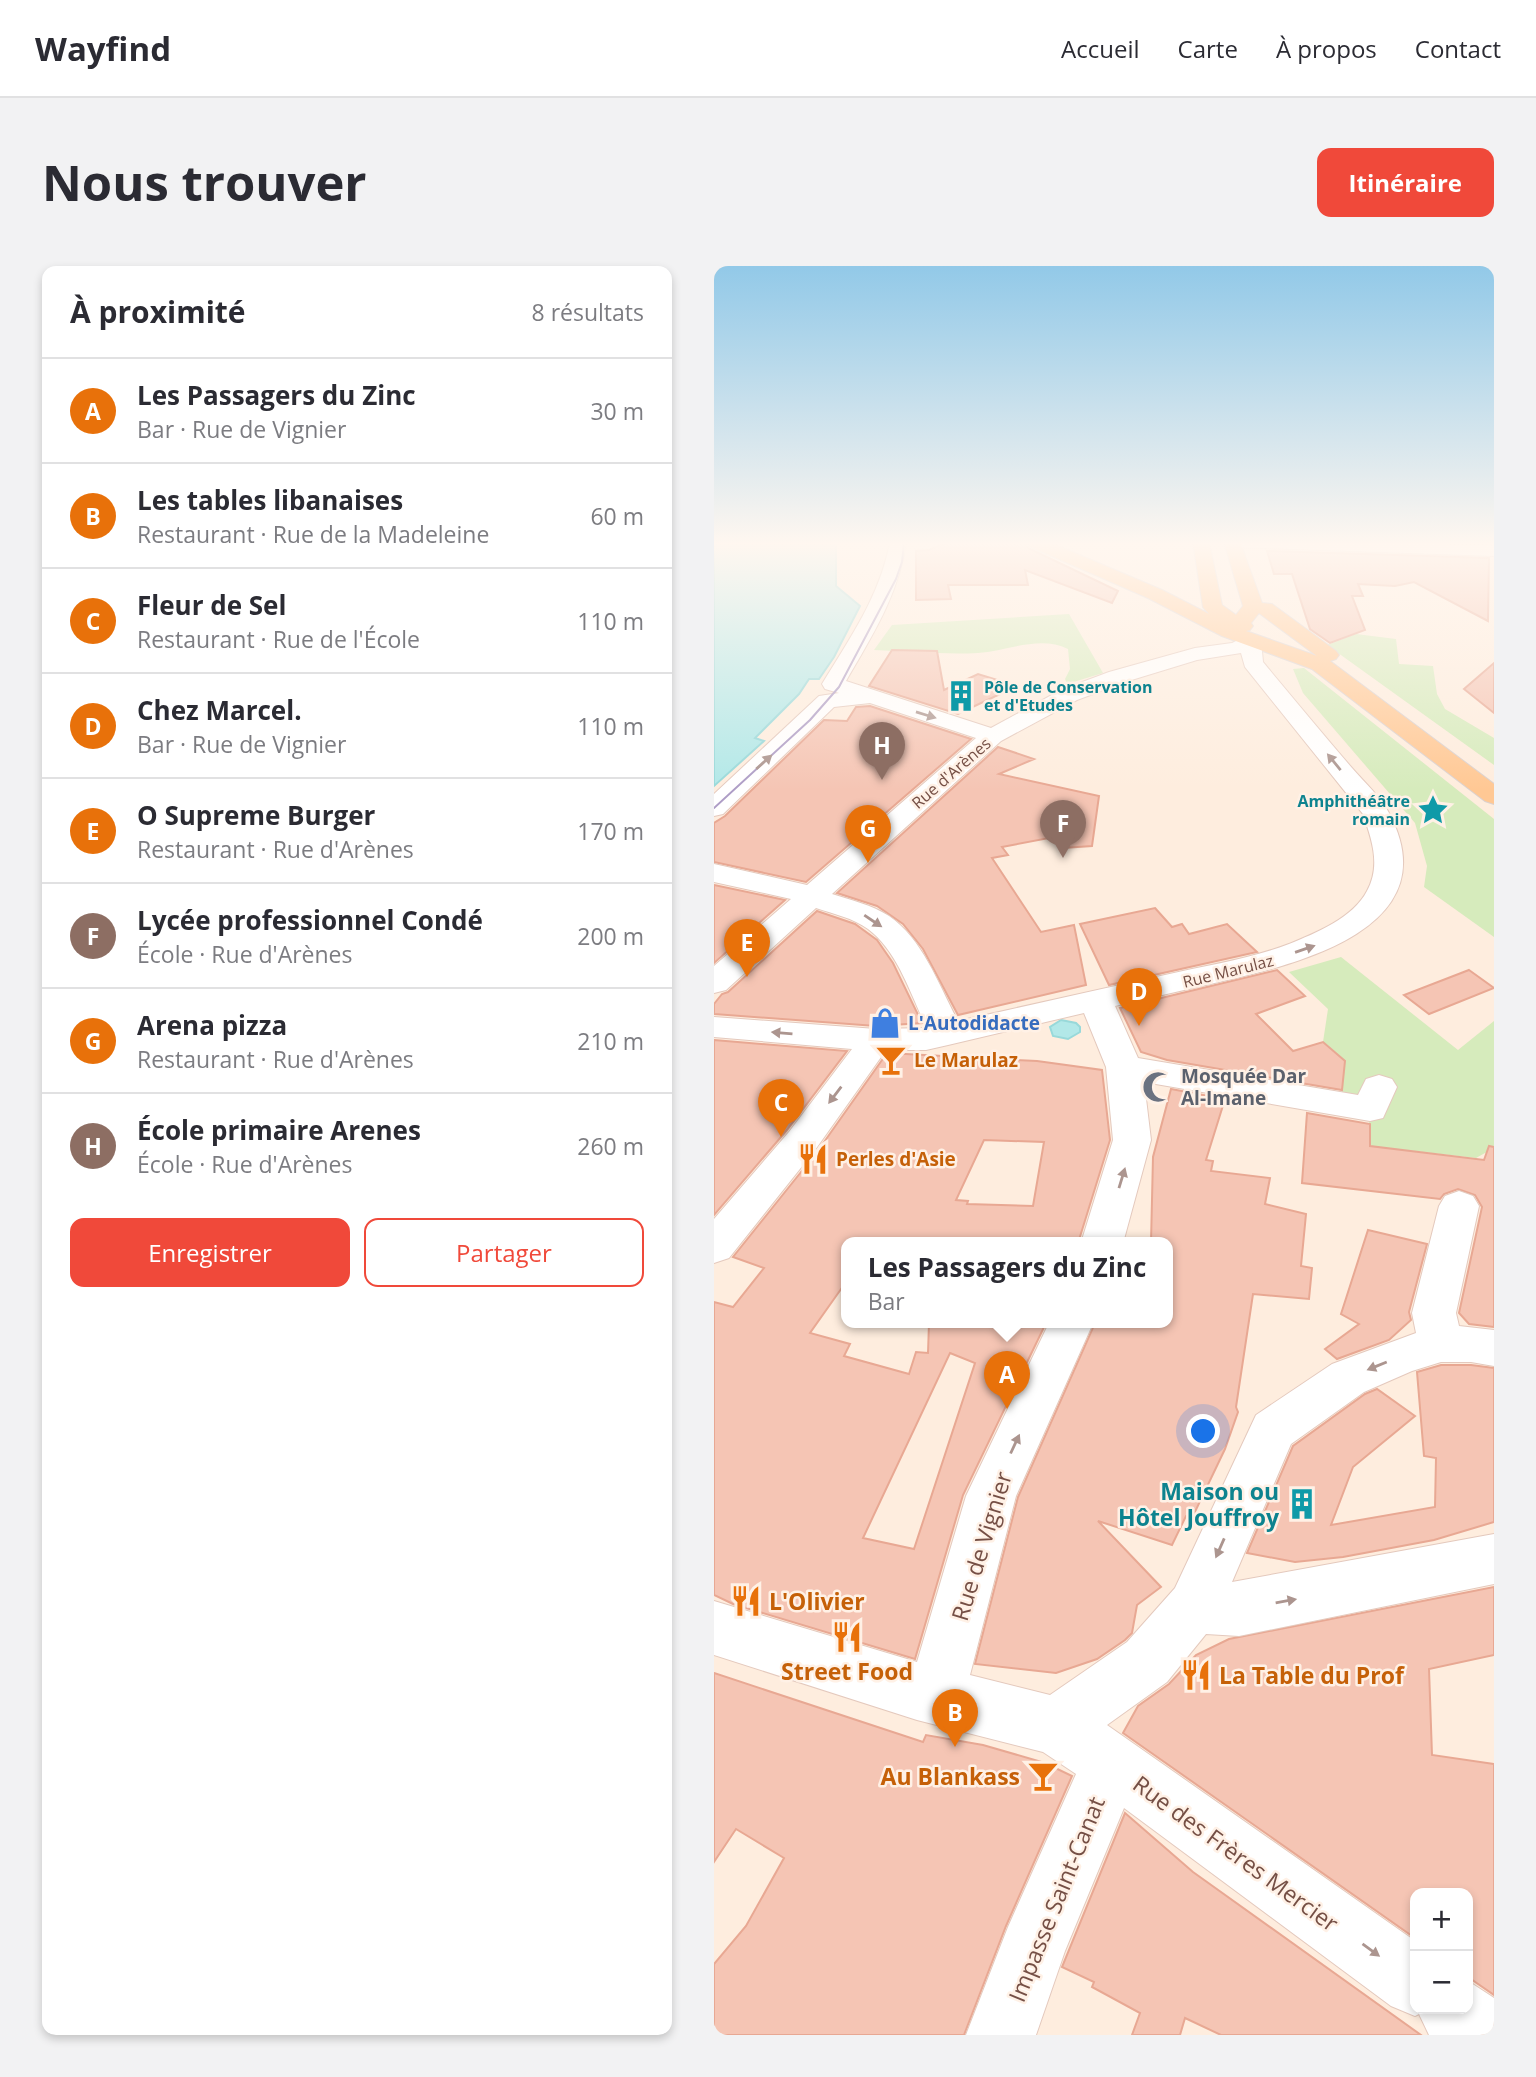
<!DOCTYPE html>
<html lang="fr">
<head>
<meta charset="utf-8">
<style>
	body { margin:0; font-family:"Open Sans",sans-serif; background:#f2f2f3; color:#2b2b33 }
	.controls { position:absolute; right:21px; bottom:21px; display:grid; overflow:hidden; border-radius:14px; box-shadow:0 4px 10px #0003 }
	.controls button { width:63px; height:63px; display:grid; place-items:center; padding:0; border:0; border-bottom:2px solid #e1e1e2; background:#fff; color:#2b2b33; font:35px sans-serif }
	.you { position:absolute; left:490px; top:1166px; width:24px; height:24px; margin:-18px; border:5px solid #fff; border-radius:50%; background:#1a73e8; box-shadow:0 0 0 10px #1a73e833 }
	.badge { display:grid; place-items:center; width:46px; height:46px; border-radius:50%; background:#f0493a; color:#fff; font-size:23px; font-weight:700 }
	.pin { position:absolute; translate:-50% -58px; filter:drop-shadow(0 2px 4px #0008) }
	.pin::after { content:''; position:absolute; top:37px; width:24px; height:21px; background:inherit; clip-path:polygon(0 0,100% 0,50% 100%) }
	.popup { position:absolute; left:127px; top:971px; width:332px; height:91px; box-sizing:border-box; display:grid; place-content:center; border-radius:14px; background:#fff; filter:drop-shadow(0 2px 5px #0005); font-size:23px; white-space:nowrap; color:#7c7c81 }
	.popup b { font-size:26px; color:#2b2b33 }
	.popup::after { content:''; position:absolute; left:50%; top:100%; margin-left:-14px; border:14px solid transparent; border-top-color:#fff }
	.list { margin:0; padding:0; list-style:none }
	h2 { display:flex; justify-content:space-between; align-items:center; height:91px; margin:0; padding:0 28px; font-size:30px }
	h2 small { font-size:23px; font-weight:400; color:#7c7c81 }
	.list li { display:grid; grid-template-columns:46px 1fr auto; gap:21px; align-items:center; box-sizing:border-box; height:105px; padding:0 28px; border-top:2px solid #e1e1e2 }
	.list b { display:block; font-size:26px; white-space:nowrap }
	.list p { margin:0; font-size:23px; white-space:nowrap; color:#7c7c81 }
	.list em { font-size:23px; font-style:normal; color:#7c7c81 }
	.actions { display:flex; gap:14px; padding:21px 28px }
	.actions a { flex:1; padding:16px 0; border:2px solid #f0493a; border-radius:14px; text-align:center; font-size:24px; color:#f0493a }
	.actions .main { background:#f0493a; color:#fff }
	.map { position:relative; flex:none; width:780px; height:1769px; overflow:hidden; border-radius:14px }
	header { display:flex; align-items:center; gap:42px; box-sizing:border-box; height:98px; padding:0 35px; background:#fff; border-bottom:2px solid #e1e1e2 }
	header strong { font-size:33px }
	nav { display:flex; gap:38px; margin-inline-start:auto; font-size:24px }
	.intro { display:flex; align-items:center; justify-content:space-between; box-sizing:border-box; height:168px; padding:0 42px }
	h1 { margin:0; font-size:49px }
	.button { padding:18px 32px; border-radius:14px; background:#f0493a; color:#fff; font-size:24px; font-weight:700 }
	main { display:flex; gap:42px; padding:0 42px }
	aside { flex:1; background:#fff; border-radius:14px; box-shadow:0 4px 10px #0003 }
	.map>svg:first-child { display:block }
	.green { fill:#d6ebbc }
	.water { fill:#b2e8e8; stroke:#98d9da; stroke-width:2 }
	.building { fill:#f5c5b4; stroke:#e8a893; stroke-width:2; fill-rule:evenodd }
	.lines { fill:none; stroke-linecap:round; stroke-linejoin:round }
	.minor-casing { stroke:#e4c9bd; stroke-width:2 }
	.major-casing { stroke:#dbd1cf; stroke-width:2 }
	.minor { fill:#fff; fill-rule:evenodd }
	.major { fill:#ffc894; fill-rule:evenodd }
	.tram { stroke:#ae9dc6; stroke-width:2 }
	.oneway { fill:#ac958f }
	.labels { text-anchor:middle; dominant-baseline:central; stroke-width:5; stroke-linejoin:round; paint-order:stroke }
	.far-culture-label { font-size:16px; font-weight:bold; fill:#0d838f; stroke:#fff1e6; text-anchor:start }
	.far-street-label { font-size:16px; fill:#754f45; stroke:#fff1e6 }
	.shop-label { font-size:19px; font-weight:bold; fill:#366cbe; stroke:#fff1e6; text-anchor:start }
	.food-label { font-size:19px; font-weight:bold; fill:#c56008; stroke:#fff1e6; text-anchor:start }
	.worship-label { font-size:19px; font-weight:bold; fill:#5b616d; stroke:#fff1e6; text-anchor:start }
	.near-culture-label { font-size:23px; font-weight:bold; fill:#0d838f; stroke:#fff1e6; text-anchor:end }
	.near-street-label { font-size:23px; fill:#754f45; stroke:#fff1e6 }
	.near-food-label { font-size:23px; font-weight:bold; fill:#c56008; stroke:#fff1e6; text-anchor:start }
</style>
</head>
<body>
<header>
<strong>Wayfind</strong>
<nav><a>Accueil</a><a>Carte</a><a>À propos</a><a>Contact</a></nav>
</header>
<div class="intro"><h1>Nous trouver</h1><a class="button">Itinéraire</a></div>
<main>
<aside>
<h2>À proximité<small>8 résultats</small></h2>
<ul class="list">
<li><span class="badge" style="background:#e8710a">A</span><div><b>Les Passagers du Zinc</b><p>Bar · Rue de Vignier</p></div><em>30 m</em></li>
<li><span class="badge" style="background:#e8710a">B</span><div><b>Les tables libanaises</b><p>Restaurant · Rue de la Madeleine</p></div><em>60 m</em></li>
<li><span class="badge" style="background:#e8710a">C</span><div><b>Fleur de Sel</b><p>Restaurant · Rue de l'École</p></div><em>110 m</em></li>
<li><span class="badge" style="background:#e8710a">D</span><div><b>Chez Marcel.</b><p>Bar · Rue de Vignier</p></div><em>110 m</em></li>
<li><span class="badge" style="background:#e8710a">E</span><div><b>O Supreme Burger</b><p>Restaurant · Rue d'Arènes</p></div><em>170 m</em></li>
<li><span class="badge" style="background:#8d6e63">F</span><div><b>Lycée professionnel Condé</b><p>École · Rue d'Arènes</p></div><em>200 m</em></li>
<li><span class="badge" style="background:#e8710a">G</span><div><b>Arena pizza</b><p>Restaurant · Rue d'Arènes</p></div><em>210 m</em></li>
<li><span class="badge" style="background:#8d6e63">H</span><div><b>École primaire Arenes</b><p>École · Rue d'Arènes</p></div><em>260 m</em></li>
</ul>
<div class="actions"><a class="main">Enregistrer</a><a>Partager</a></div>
</aside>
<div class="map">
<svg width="780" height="1769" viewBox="0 0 780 1769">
	<rect width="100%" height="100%" fill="#feedde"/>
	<!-- green -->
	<g class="green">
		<path d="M355,348l34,59 -36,11 -2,-5 5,-10 -2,-20c-28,-14 -61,2 -90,4 -34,2 -70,-2 -104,-3l18,-25z"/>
		<polygon points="642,368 682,373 685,398 719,400 723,428 731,443 780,472 780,499 613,379"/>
		<polygon points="590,402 780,553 780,671 710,621 713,600 701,557 589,427 579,403"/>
		<polygon points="627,691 744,784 780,755 780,882 762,892 656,880 655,853 627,833 631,795 609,776 614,743 575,706"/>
	</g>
	<!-- water -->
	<g class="water">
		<polygon points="0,276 122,276 122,320 146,340 120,391 105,413 95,413 85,428 41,472 50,475 0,520"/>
		<polygon points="347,754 362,757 366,761 366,766 354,773 339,770 336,761"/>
	</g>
	<!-- building -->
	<g class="building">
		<polygon points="234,276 311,276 314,282 404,325 398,337 311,304 314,319 234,319 237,333 202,334 202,285 215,284"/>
		<polygon points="553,285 775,292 774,355 700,316 681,320 644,318 649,330 638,330 651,364 616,377 596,363 578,308 560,308"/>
		<polygon points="178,384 223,385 230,424 264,408 303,420 244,448 155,420"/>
		<polygon points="780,397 780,447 750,423"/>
		<polygon points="156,440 257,473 92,616 0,596 0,557 11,550 110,454 133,455 142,441"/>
		<polygon points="284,481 320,493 285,508 385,530 378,580 349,582 340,571 288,581 294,589 278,592 327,666 360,659 372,719 244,749 209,683 189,658 163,640 123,627"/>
		<polygon points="0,619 71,634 0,697"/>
		<polygon points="441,642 458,661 468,658 475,668 513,658 543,686 395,719 366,658"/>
		<polygon points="103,645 141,658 163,674 179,697 208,757 162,760 0,748 0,738 8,728 14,726"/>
		<polygon points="563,704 591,730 542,748 579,785 609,776 631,795 628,824 453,794 427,786 406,742"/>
		<polygon points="755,704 780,722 715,748 690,729"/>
		<polygon points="0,774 133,785 73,864 0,949"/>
		<path d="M173,787l150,8 65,9 8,70 -32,103h-232v39l-36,51 40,11 -6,12 65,18 7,-22 12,1 1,-30h117l-83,172 -48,164 -182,-55 -19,-9v-293l19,5 31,-39 -31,-11 84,-105zM270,874l60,2 -11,64 -66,-2 1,-3 -12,-1zM236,1087l25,10 -61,186 -51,-11z"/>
		<polygon points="457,823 511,833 492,894 499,895 497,905 556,912 551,938 592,948 587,1000 598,1002 595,1033 539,1028 522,1141 524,1146 511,1183 480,1248 472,1250 458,1279 384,1255 447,1321 423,1339 418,1367 411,1374 383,1393 342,1407 261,1398 304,1231 381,1057 454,1057 454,977 437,977 439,891"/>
		<polygon points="593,847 656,858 656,880 770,894 775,880 780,881 780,1061 755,1058 745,1047 768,941 761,929 744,923 730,928 726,933 588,917"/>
		<polygon points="654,964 713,978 695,1046 697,1054 675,1074 623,1093 611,1083 645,1058 627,1048"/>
		<polygon points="727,1099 757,1099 780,1102 780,1256 720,1274 629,1291 581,1296 533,1287 579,1180 651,1128 663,1123 701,1150 639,1201 617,1259 721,1241 722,1192 710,1190 703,1106"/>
		<polygon points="780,1321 780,1389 715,1403 718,1489 780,1498 780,1729 754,1711 754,1627 701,1627 701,1672 409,1467 424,1440 455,1418 482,1389 515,1373"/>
		<polygon points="0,1407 209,1476 212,1469 269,1479 331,1497 358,1510 292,1660 250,1769 0,1769 0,1698 32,1660 70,1592 22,1563 0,1596"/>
		<polygon points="411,1547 479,1606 707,1769 507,1769 471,1752 466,1769 418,1769 426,1747 378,1721 380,1716 348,1701"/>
	</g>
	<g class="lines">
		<defs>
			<g id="minor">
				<path d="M176,276h16c-7,52 -34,94 -60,139l145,47 70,-38 48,-18 86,-24 37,-5 19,-9 7,2 3,4 2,22c29,35 59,71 89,106 12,14 29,29 37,45 61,115 -91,151 -170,169 -35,8 -70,16 -104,24l23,52 220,37 8,-16 13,-4 13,4 5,8 -14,31 -13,3 -226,-39 7,58 -28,103h-42l32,-103 -7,-73 -22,-54 -136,32 -22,5h-40l-71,100 -86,108 -15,5v-44l75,-87 63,-83 -138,-12v-20l162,12 51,-1c-16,-32 -29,-77 -59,-99 -15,-11 -34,-15 -52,-21l-90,82 -12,3v-27l77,-67 -77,-17v-18l93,21 169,-147 -106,-35 -36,4 -111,107 -9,2v-22l105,-98 20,-3 -14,-4 -3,-5c28,-46 58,-88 68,-142zM527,387l4,14 118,147c9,26 18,52 4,77 -14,27 -51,42 -78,53 -39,15 -82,21 -124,31 -69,15 -138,31 -207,46 -19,-35 -35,-82 -69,-105 -17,-11 -38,-16 -57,-22l169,-153 76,-41 48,-18 72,-22z"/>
				<polygon points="510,276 666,276 780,280 780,290 518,281"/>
				<polygon points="745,925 759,930 765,940 742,1047 745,1060 780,1064 780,1100 757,1096 727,1096 698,1105 650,1126 577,1178 518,1316 780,1268 780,1318 525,1370 492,1368 453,1416 393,1459 701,1675 701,1743 754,1743 754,1715 780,1732 780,1769 715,1769 705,1748 701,1750 677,1740 410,1542 351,1685 322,1769 252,1769 294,1661 362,1508 329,1486 203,1454 0,1389 0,1335 203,1396 252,1230 335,1057 379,1057 302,1230 256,1409 336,1429 413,1376 461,1322 542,1149 618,1098 702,1067 698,1047 725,940 731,930"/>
			</g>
			<path id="major" d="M313,276h22l113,48 47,24 -6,-7 -10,-65h16l13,63 14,10 7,-9 -19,-64h16l22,61 10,1 64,47 3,4 -3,4 -6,2 164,123v20l-9,-3 -173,-132 -90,-33 -74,-38 -119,-52zM545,347l58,43 -71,-25 4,-1 3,-4 -2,-3z"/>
		</defs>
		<!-- minor casing -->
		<use href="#minor" class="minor-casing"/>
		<!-- major casing -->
		<use href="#major" class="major-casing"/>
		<!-- minor -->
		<use href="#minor" class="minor"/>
		<!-- major -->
		<use href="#major" class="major"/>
		<!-- tram -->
		<polyline class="tram" points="0,542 96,454 125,421 182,313 188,296 190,276"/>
	</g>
	<!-- one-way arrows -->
	<defs><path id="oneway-solid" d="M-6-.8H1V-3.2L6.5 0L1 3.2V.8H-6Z" transform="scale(1.75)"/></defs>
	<g class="oneway">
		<use href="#oneway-solid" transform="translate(212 449) rotate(17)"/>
		<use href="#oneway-solid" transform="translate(50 496) rotate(-42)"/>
		<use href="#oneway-solid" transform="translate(620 496) rotate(-129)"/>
		<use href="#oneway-solid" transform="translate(159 655) rotate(34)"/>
		<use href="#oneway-solid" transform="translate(591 683) rotate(-19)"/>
		<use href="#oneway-solid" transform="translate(68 767) rotate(-175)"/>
		<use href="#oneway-solid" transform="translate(121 829) rotate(127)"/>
		<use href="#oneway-solid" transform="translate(408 912) rotate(-73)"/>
		<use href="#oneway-solid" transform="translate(663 1100) rotate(158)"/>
		<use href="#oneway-solid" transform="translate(301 1178) rotate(-65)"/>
		<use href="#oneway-solid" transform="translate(506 1282) rotate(114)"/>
		<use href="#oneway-solid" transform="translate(572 1335) rotate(-10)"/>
		<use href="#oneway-solid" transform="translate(657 1684) rotate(36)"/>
	</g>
	<!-- sky -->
	<linearGradient id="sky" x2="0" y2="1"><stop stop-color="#92c9e8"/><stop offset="0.53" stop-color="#fff7f0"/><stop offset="1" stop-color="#fff7f0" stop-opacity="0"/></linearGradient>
	<rect width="780" height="524" fill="url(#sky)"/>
	<!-- icons -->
	<defs>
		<symbol id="building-bare" viewBox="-9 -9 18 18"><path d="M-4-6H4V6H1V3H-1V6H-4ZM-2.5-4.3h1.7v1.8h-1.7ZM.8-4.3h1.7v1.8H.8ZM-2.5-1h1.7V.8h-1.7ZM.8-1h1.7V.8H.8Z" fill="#0f9aa8" stroke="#fff1e6" stroke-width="2.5" paint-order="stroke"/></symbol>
		<symbol id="sight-bare" viewBox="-9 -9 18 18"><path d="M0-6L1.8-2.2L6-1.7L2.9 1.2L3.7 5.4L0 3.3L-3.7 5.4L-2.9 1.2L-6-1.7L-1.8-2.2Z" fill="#0f9aa8" stroke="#fff1e6" stroke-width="2.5" paint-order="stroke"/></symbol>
		<symbol id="shop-bare" viewBox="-9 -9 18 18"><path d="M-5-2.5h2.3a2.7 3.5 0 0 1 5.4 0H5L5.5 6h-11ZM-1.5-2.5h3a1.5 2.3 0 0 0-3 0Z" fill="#3f7fe0" stroke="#fff1e6" stroke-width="2.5" paint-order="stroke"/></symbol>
		<symbol id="bar-bare" viewBox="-9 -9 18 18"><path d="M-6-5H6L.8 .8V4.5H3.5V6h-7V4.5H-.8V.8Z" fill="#e8710a" stroke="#fff1e6" stroke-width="2.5" paint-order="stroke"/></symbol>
		<symbol id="mosque-bare" viewBox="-9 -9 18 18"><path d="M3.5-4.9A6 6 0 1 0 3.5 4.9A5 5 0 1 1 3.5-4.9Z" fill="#6b7280" stroke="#fff1e6" stroke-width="2.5" paint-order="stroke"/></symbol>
		<symbol id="restaurant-bare" viewBox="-9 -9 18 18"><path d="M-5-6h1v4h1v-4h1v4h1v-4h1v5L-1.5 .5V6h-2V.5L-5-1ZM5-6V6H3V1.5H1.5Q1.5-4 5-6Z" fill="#e8710a" stroke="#fff1e6" stroke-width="2.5" paint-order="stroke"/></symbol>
	</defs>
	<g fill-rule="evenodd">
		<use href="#building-bare" x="225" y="408" width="44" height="44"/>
		<use href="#sight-bare" x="697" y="522" width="44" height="44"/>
		<use href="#shop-bare" x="149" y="735" width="44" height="44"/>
		<use href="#bar-bare" x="155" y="772" width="44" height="44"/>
		<use href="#mosque-bare" x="422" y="799" width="44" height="44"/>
		<use href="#restaurant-bare" x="77" y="871" width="44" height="44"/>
		<use href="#building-bare" x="566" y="1216" width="44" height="44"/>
		<use href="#restaurant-bare" x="10" y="1313" width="44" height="44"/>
		<use href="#restaurant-bare" x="111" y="1349" width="44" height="44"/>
		<use href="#restaurant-bare" x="460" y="1387" width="44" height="44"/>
		<use href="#bar-bare" x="307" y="1488" width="44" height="44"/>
	</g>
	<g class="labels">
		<!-- far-culture labels -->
		<g class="far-culture-label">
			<text x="270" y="421">Pôle de Conservation<tspan x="270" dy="18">et d'Etudes</tspan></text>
			<text x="696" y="535" text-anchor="end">Amphithéâtre<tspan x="696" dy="18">romain</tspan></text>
		</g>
		<!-- far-street labels -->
		<g class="far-street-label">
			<text transform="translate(237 507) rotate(-41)">Rue d'Arènes</text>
			<text transform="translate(514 705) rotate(-14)">Rue Marulaz</text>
		</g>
		<!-- shop labels -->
		<g class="shop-label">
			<text x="194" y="757">L'Autodidacte</text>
		</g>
		<!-- food labels -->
		<g class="food-label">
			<text x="200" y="794">Le Marulaz</text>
			<text x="122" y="893">Perles d'Asie</text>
		</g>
		<!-- worship labels -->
		<g class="worship-label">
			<text x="467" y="810">Mosquée Dar<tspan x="467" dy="22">Al-Imane</tspan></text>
		</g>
		<!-- near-culture labels -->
		<g class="near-culture-label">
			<text x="565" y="1225">Maison ou<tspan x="565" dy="26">Hôtel Jouffroy</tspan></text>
		</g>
		<!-- near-street labels -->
		<g class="near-street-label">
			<text transform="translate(267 1280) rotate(-73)">Rue de Vignier</text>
			<text transform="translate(522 1587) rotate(36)">Rue des Frères Mercier</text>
			<text transform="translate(342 1633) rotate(-68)">Impasse Saint-Canat</text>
		</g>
		<!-- near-food labels -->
		<g class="near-food-label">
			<text x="55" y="1335">L'Olivier</text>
			<text x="133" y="1405" text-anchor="middle">Street Food</text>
			<text x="505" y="1409">La Table du Prof</text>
			<text x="306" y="1510" text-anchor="end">Au Blankass</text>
		</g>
	</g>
</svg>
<div class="controls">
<button>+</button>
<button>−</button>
</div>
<div class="you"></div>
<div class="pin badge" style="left:293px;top:1143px;background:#e8710a">A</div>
<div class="popup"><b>Les Passagers du Zinc</b>Bar</div>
<div class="pin badge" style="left:241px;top:1481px;background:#e8710a">B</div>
<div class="pin badge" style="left:67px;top:871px;background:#e8710a">C</div>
<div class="pin badge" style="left:425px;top:760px;background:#e8710a">D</div>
<div class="pin badge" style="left:33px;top:711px;background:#e8710a">E</div>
<div class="pin badge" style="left:349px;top:592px;background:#8d6e63">F</div>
<div class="pin badge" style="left:154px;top:597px;background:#e8710a">G</div>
<div class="pin badge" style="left:168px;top:514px;background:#8d6e63">H</div>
</div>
</main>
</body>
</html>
